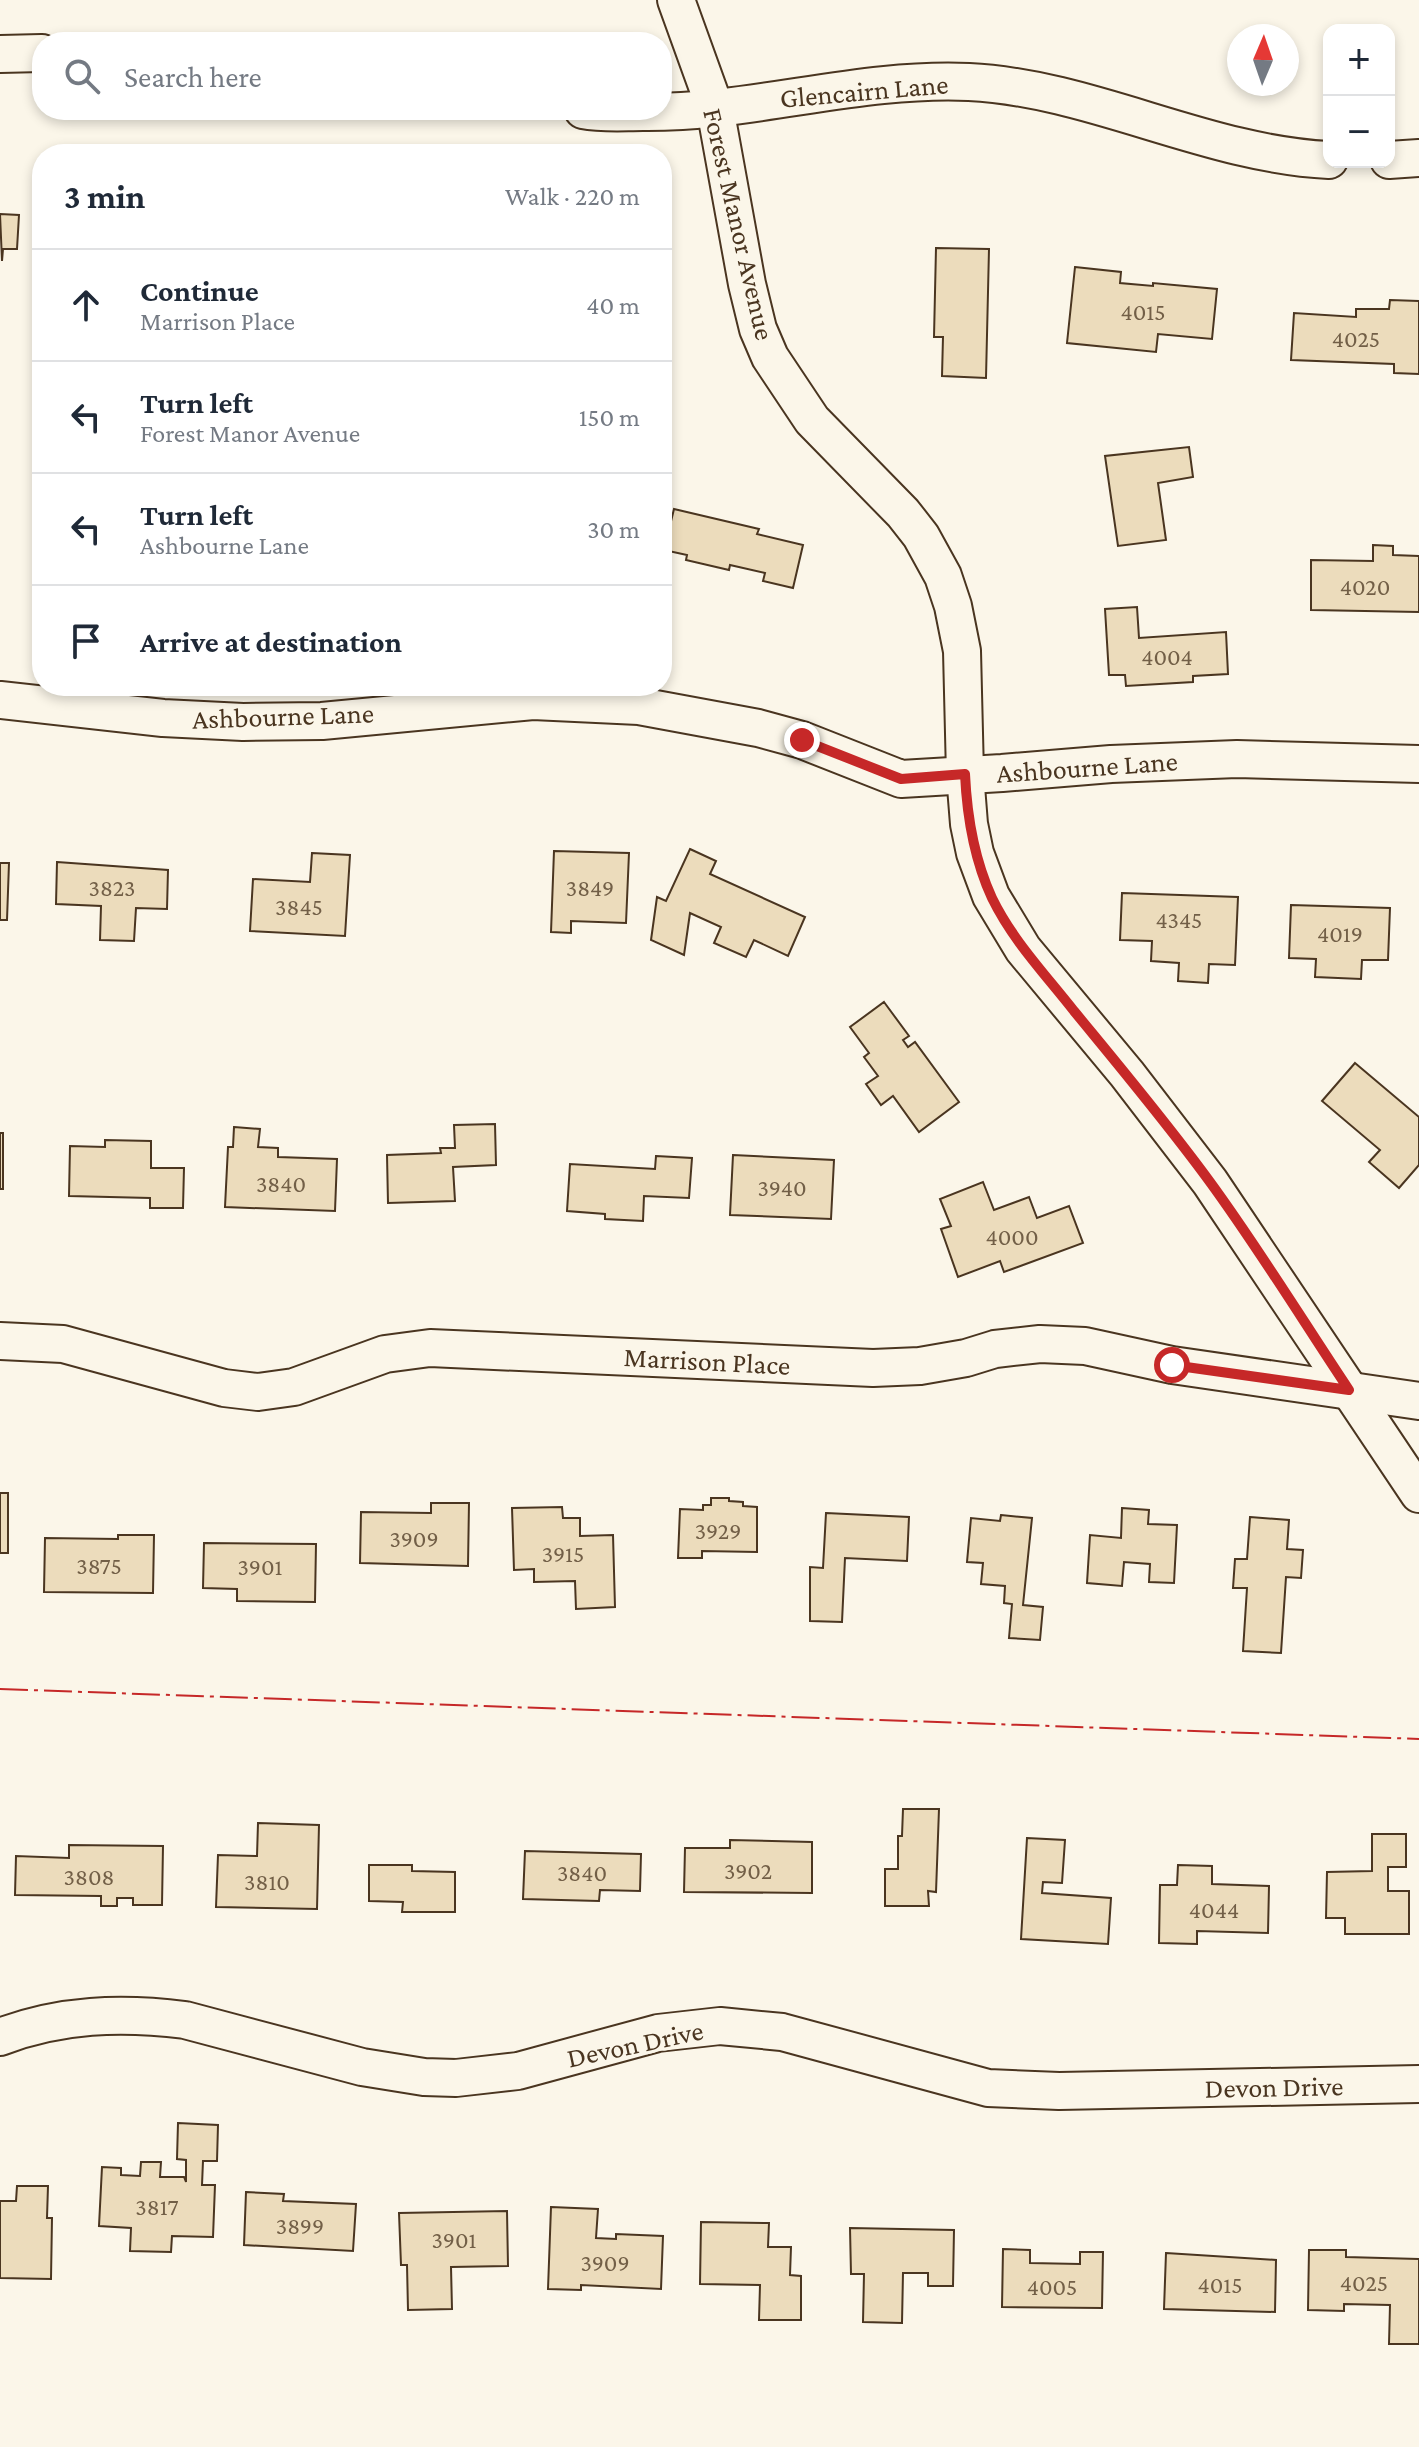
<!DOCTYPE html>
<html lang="en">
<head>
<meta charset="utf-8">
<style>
	body { margin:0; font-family:"Crimson Pro",serif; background:#f6f6f7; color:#1f2937 }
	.controls { position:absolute; right:24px; top:24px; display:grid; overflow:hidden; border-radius:16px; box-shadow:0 4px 12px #0003 }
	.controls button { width:72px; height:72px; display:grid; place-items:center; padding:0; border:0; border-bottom:2px solid #e0e1e3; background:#fff; color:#1f2937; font:40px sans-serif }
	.compass { position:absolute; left:1227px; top:24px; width:72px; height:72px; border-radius:50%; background:#fff; box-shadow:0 4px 12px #0003; rotate:2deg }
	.stop { position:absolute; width:24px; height:24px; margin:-18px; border:6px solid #c62828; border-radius:50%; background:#fff }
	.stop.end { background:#c62828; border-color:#fff; box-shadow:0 2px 8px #0008 }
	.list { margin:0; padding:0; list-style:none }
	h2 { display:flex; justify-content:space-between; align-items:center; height:104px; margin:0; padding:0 32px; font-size:34px }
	h2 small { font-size:26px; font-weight:400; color:#747a83 }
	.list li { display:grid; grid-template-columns:52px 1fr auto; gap:24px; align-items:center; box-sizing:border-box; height:112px; padding:0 32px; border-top:2px solid #e0e1e3 }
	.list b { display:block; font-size:30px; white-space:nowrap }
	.list p { margin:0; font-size:26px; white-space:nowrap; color:#747a83 }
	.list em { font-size:26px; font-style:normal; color:#747a83 }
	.icon { flex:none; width:44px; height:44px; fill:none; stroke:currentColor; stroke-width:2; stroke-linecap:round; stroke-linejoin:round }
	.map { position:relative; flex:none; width:1419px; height:2447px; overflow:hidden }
	.search { position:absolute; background:#fff; box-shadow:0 4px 12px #0003; left:32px; top:32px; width:640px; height:88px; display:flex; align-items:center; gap:20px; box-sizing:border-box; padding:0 28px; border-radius:32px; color:#747a83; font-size:30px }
	.panel { position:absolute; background:#fff; box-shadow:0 4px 12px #0003; left:32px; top:144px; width:640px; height:552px; border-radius:32px }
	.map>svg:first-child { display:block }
	.building { fill:#ecdcbc; stroke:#4a3520; stroke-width:2 }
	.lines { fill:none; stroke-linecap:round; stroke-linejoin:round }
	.minor-casing { stroke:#4a3520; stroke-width:40 }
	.minor { stroke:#fbf6e9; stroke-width:36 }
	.power { stroke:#c62828; stroke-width:2; stroke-dasharray:28 6 4 6; stroke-linecap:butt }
	.route { stroke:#c62828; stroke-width:10 }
	.labels { text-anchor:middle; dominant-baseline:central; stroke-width:6; stroke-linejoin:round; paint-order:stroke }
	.number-label { font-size:24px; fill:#725f47 }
	.street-label { font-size:28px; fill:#4a3520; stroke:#fbf6e9 }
</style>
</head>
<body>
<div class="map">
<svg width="1419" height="2447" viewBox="0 0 1419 2447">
	<rect width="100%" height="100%" fill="#fbf6e9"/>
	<!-- building -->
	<g class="building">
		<polygon points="0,214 19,215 17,249 3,249 2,261"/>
		<polygon points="936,248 989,249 986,378 942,376 943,337 934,337"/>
		<polygon points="1075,267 1121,272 1120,283 1153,286 1153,283 1217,289 1212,339 1158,334 1156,352 1067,343"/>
		<polygon points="1390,300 1419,301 1419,374 1394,373 1394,364 1291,360 1294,313 1356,317 1356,309 1389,309"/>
		<polygon points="1189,447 1193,477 1158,483 1166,540 1118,546 1105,456"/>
		<polygon points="674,509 759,529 757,534 803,545 793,588 763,581 765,573 730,565 729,570 686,560 687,555 664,550"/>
		<polygon points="1373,545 1393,546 1393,555 1419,556 1419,612 1311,610 1311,560 1373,561"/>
		<polygon points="1137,607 1139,638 1226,632 1228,674 1193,676 1193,682 1126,686 1125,675 1109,675 1105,609"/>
		<polygon points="690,849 716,861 710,874 805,917 788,956 754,940 746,957 714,943 721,927 690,913 684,955 651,940 657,897 666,901"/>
		<polygon points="554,851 629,853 626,923 571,921 571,933 551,932"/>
		<polygon points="312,853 350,855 345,936 250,931 253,879 310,882"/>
		<polygon points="57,862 168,870 167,909 136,908 134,941 100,940 101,906 56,904"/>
		<polygon points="0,863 9,863 7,920 0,920"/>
		<polygon points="1122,893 1238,897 1235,965 1209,964 1208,983 1178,981 1179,963 1151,961 1152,941 1120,940"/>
		<polygon points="1291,905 1390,908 1388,960 1362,960 1361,979 1315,977 1316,959 1289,958"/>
		<polygon points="884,1002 909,1036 903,1040 908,1047 915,1042 959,1102 919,1132 893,1096 881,1105 866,1084 878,1076 864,1057 869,1053 850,1027"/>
		<polygon points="1355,1063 1419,1117 1419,1165 1399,1188 1369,1162 1380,1150 1322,1101"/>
		<polygon points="495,1124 496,1165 453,1167 455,1201 388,1203 387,1155 441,1153 440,1148 455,1148 454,1125"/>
		<polygon points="234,1127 260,1129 258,1147 278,1148 278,1157 337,1159 335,1211 225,1207 228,1147 233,1147"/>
		<rect x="0" y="1133" width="3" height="56"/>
		<polygon points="105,1140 151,1141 151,1168 184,1168 183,1208 150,1208 150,1198 69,1196 70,1146 105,1147"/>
		<polygon points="733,1155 834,1160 831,1219 730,1215"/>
		<polygon points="656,1156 692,1158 689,1198 644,1196 643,1221 605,1219 605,1214 567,1211 570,1164 655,1169"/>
		<polygon points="983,1182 994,1210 1029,1197 1037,1218 1069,1206 1083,1243 1004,1272 1000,1261 958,1277 941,1229 951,1226 940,1199"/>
		<rect x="0" y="1493" width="8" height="60"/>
		<polygon points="711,1498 729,1498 729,1501 743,1502 743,1506 757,1507 757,1552 702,1551 702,1558 678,1558 680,1509 703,1510 703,1505 711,1505"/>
		<polygon points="431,1503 469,1503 468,1566 360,1563 361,1512 431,1513"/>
		<polygon points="562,1507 563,1518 580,1518 580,1536 613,1535 615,1607 576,1609 575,1581 534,1582 534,1569 514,1570 512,1508"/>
		<polygon points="1122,1508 1149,1510 1148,1524 1177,1525 1174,1583 1149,1582 1150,1564 1124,1562 1122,1586 1087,1583 1090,1535 1121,1538"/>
		<polygon points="826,1513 909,1517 907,1561 845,1558 842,1622 810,1621 810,1567 823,1568"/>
		<polygon points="1001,1515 1032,1518 1023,1605 1043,1607 1040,1640 1009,1638 1012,1604 1004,1603 1005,1586 981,1584 983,1563 967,1562 971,1518 1000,1521"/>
		<polygon points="1250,1517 1289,1520 1287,1549 1303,1550 1301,1578 1286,1577 1281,1653 1243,1651 1247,1588 1233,1588 1235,1559 1247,1559"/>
		<polygon points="118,1535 154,1535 153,1593 44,1592 45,1538 118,1539"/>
		<polygon points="204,1543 316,1544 315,1602 237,1601 237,1589 203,1588"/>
		<polygon points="903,1809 939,1809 936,1892 928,1891 929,1906 885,1906 885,1869 898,1869 898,1836 902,1836"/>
		<polygon points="258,1823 319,1825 317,1909 216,1907 218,1855 257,1856"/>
		<polygon points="1372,1834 1406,1834 1406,1867 1388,1867 1388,1891 1409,1891 1409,1934 1345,1934 1345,1918 1326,1918 1327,1872 1372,1871"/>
		<polygon points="1027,1838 1065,1840 1062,1883 1043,1882 1042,1893 1111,1898 1108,1944 1021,1939"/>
		<polygon points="730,1840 812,1842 812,1893 684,1892 685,1848 730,1848"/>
		<polygon points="69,1845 163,1846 162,1905 133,1905 133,1898 117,1898 117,1906 101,1906 101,1896 15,1895 16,1856 69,1858"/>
		<polygon points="525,1851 641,1854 640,1891 600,1890 599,1901 523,1899"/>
		<polygon points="369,1865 412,1865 412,1871 455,1872 455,1912 402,1912 403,1902 369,1901"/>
		<polygon points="1178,1865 1212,1866 1212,1884 1269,1886 1268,1933 1197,1931 1197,1944 1159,1943 1160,1885 1177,1885"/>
		<polygon points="178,2123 218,2125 217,2161 203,2161 202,2185 215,2185 213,2237 172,2236 171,2252 130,2251 131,2228 99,2226 102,2167 121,2168 121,2175 140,2176 141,2162 161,2162 160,2177 184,2177 186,2182 186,2160 177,2159"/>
		<polygon points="17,2186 48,2186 47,2218 52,2218 51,2279 0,2278 0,2201 16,2201"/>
		<polygon points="246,2192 284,2194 283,2201 356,2204 353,2251 244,2245"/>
		<polygon points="551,2207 598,2209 596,2238 616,2239 616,2234 663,2236 661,2289 581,2285 581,2290 548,2289"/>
		<polygon points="507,2211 508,2266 451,2267 452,2309 408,2310 407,2265 401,2265 399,2213"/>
		<polygon points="701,2222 769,2223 768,2247 791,2247 790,2275 801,2276 801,2320 759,2320 760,2285 700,2284"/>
		<polygon points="850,2228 954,2230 953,2286 928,2286 928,2273 903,2273 902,2323 863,2322 864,2274 851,2274"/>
		<polygon points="1003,2249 1030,2250 1030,2263 1080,2264 1080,2252 1103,2252 1102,2308 1002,2307"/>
		<polygon points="1309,2250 1346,2250 1346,2257 1419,2259 1419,2344 1389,2344 1390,2305 1344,2304 1344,2311 1308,2310"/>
		<polygon points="1166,2253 1276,2260 1275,2312 1164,2309"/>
	</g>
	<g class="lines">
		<defs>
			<g id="minor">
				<polyline points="676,0 715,108 747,284 758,329 770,357 812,420 903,513 921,536 943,576 953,606 962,651 965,774 969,824 975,853 991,896 1023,949 1127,1074 1210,1182 1419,1494"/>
				<polyline points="0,54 42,53"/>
				<path d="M583,110c21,4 40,2 60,2 109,1 216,-35 326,-30 123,6 236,72 360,78"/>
				<polyline points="1389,160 1419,158"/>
				<polyline points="0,700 163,718 243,722 322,721 533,701 639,706 758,728 802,740 901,779 1002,773 1111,764 1237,759 1419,764"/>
				<polyline points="0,1341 63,1344 224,1388 258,1392 294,1387 385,1354 430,1348 873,1368 920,1366 966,1358 995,1349 1040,1344 1085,1346 1172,1365 1419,1401"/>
				<path d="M0,2037c60,-23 121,-25 185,-17l177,47 62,10 32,1 62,-7 140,-38 62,-7 62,6 206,56 71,3 360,-7"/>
			</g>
		</defs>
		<!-- minor casing -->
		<use href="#minor" class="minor-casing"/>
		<!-- minor -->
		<use href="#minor" class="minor"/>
		<!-- power -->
		<polyline class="power" points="0,1689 1419,1739"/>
	</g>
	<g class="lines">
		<!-- route -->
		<path class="route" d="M802,740l99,39 64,-5c2,43 9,85 27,124 21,43 53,76 82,113 46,56 93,112 136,171 49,67 93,139 139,208l-177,-25"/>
	</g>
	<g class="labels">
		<!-- number labels -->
		<g class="number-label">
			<text x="1143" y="311">4015</text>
			<text x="1356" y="338">4025</text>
			<text x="1365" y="586">4020</text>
			<text x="1167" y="656">4004</text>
			<text x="112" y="887">3823</text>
			<text x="590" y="887">3849</text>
			<text x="299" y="906">3845</text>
			<text x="1179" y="919">4345</text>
			<text x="1340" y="933">4019</text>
			<text x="281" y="1183">3840</text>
			<text x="782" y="1187">3940</text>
			<text x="1012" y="1236">4000</text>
			<text x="718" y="1530">3929</text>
			<text x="414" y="1538">3909</text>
			<text x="563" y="1553">3915</text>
			<text x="99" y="1565">3875</text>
			<text x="260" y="1566">3901</text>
			<text x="748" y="1870">3902</text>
			<text x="582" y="1872">3840</text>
			<text x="89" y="1876">3808</text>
			<text x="267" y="1881">3810</text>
			<text x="1214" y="1909">4044</text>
			<text x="157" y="2206">3817</text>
			<text x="300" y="2225">3899</text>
			<text x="454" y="2239">3901</text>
			<text x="605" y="2262">3909</text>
			<text x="1364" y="2282">4025</text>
			<text x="1220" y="2284">4015</text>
			<text x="1052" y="2286">4005</text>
		</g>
		<!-- street labels -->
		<g class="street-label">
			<text transform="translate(864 91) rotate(-5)">Glencairn Lane</text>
			<text transform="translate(739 224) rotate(77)">Forest Manor Avenue</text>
			<text transform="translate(283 716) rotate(-2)">Ashbourne Lane</text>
			<text transform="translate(1087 767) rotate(-4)">Ashbourne Lane</text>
			<text transform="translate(707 1361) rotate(3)">Marrison Place</text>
			<text transform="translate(635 2044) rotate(-12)">Devon Drive</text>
			<text transform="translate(1274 2087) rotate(-1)">Devon Drive</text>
		</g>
	</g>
</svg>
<div class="controls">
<button>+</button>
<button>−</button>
</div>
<svg class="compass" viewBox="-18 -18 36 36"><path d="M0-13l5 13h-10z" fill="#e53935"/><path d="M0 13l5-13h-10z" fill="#747a83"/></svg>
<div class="stop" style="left:1172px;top:1365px"></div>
<div class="stop end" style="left:802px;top:740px"></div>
<div class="search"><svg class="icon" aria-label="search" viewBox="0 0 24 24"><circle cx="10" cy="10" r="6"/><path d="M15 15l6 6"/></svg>Search here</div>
<section class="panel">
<h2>3 min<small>Walk · 220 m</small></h2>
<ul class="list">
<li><svg class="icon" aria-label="ahead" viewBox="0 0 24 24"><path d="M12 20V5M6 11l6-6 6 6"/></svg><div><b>Continue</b><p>Marrison Place</p></div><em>40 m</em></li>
<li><svg class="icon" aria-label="left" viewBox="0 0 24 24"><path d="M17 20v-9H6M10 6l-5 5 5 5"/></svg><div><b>Turn left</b><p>Forest Manor Avenue</p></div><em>150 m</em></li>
<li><svg class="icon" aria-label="left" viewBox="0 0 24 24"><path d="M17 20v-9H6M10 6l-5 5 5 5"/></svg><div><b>Turn left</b><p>Ashbourne Lane</p></div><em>30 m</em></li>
<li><svg class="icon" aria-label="arrive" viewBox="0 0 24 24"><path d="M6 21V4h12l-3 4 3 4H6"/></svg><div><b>Arrive at destination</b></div></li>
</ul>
</section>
</div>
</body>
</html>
